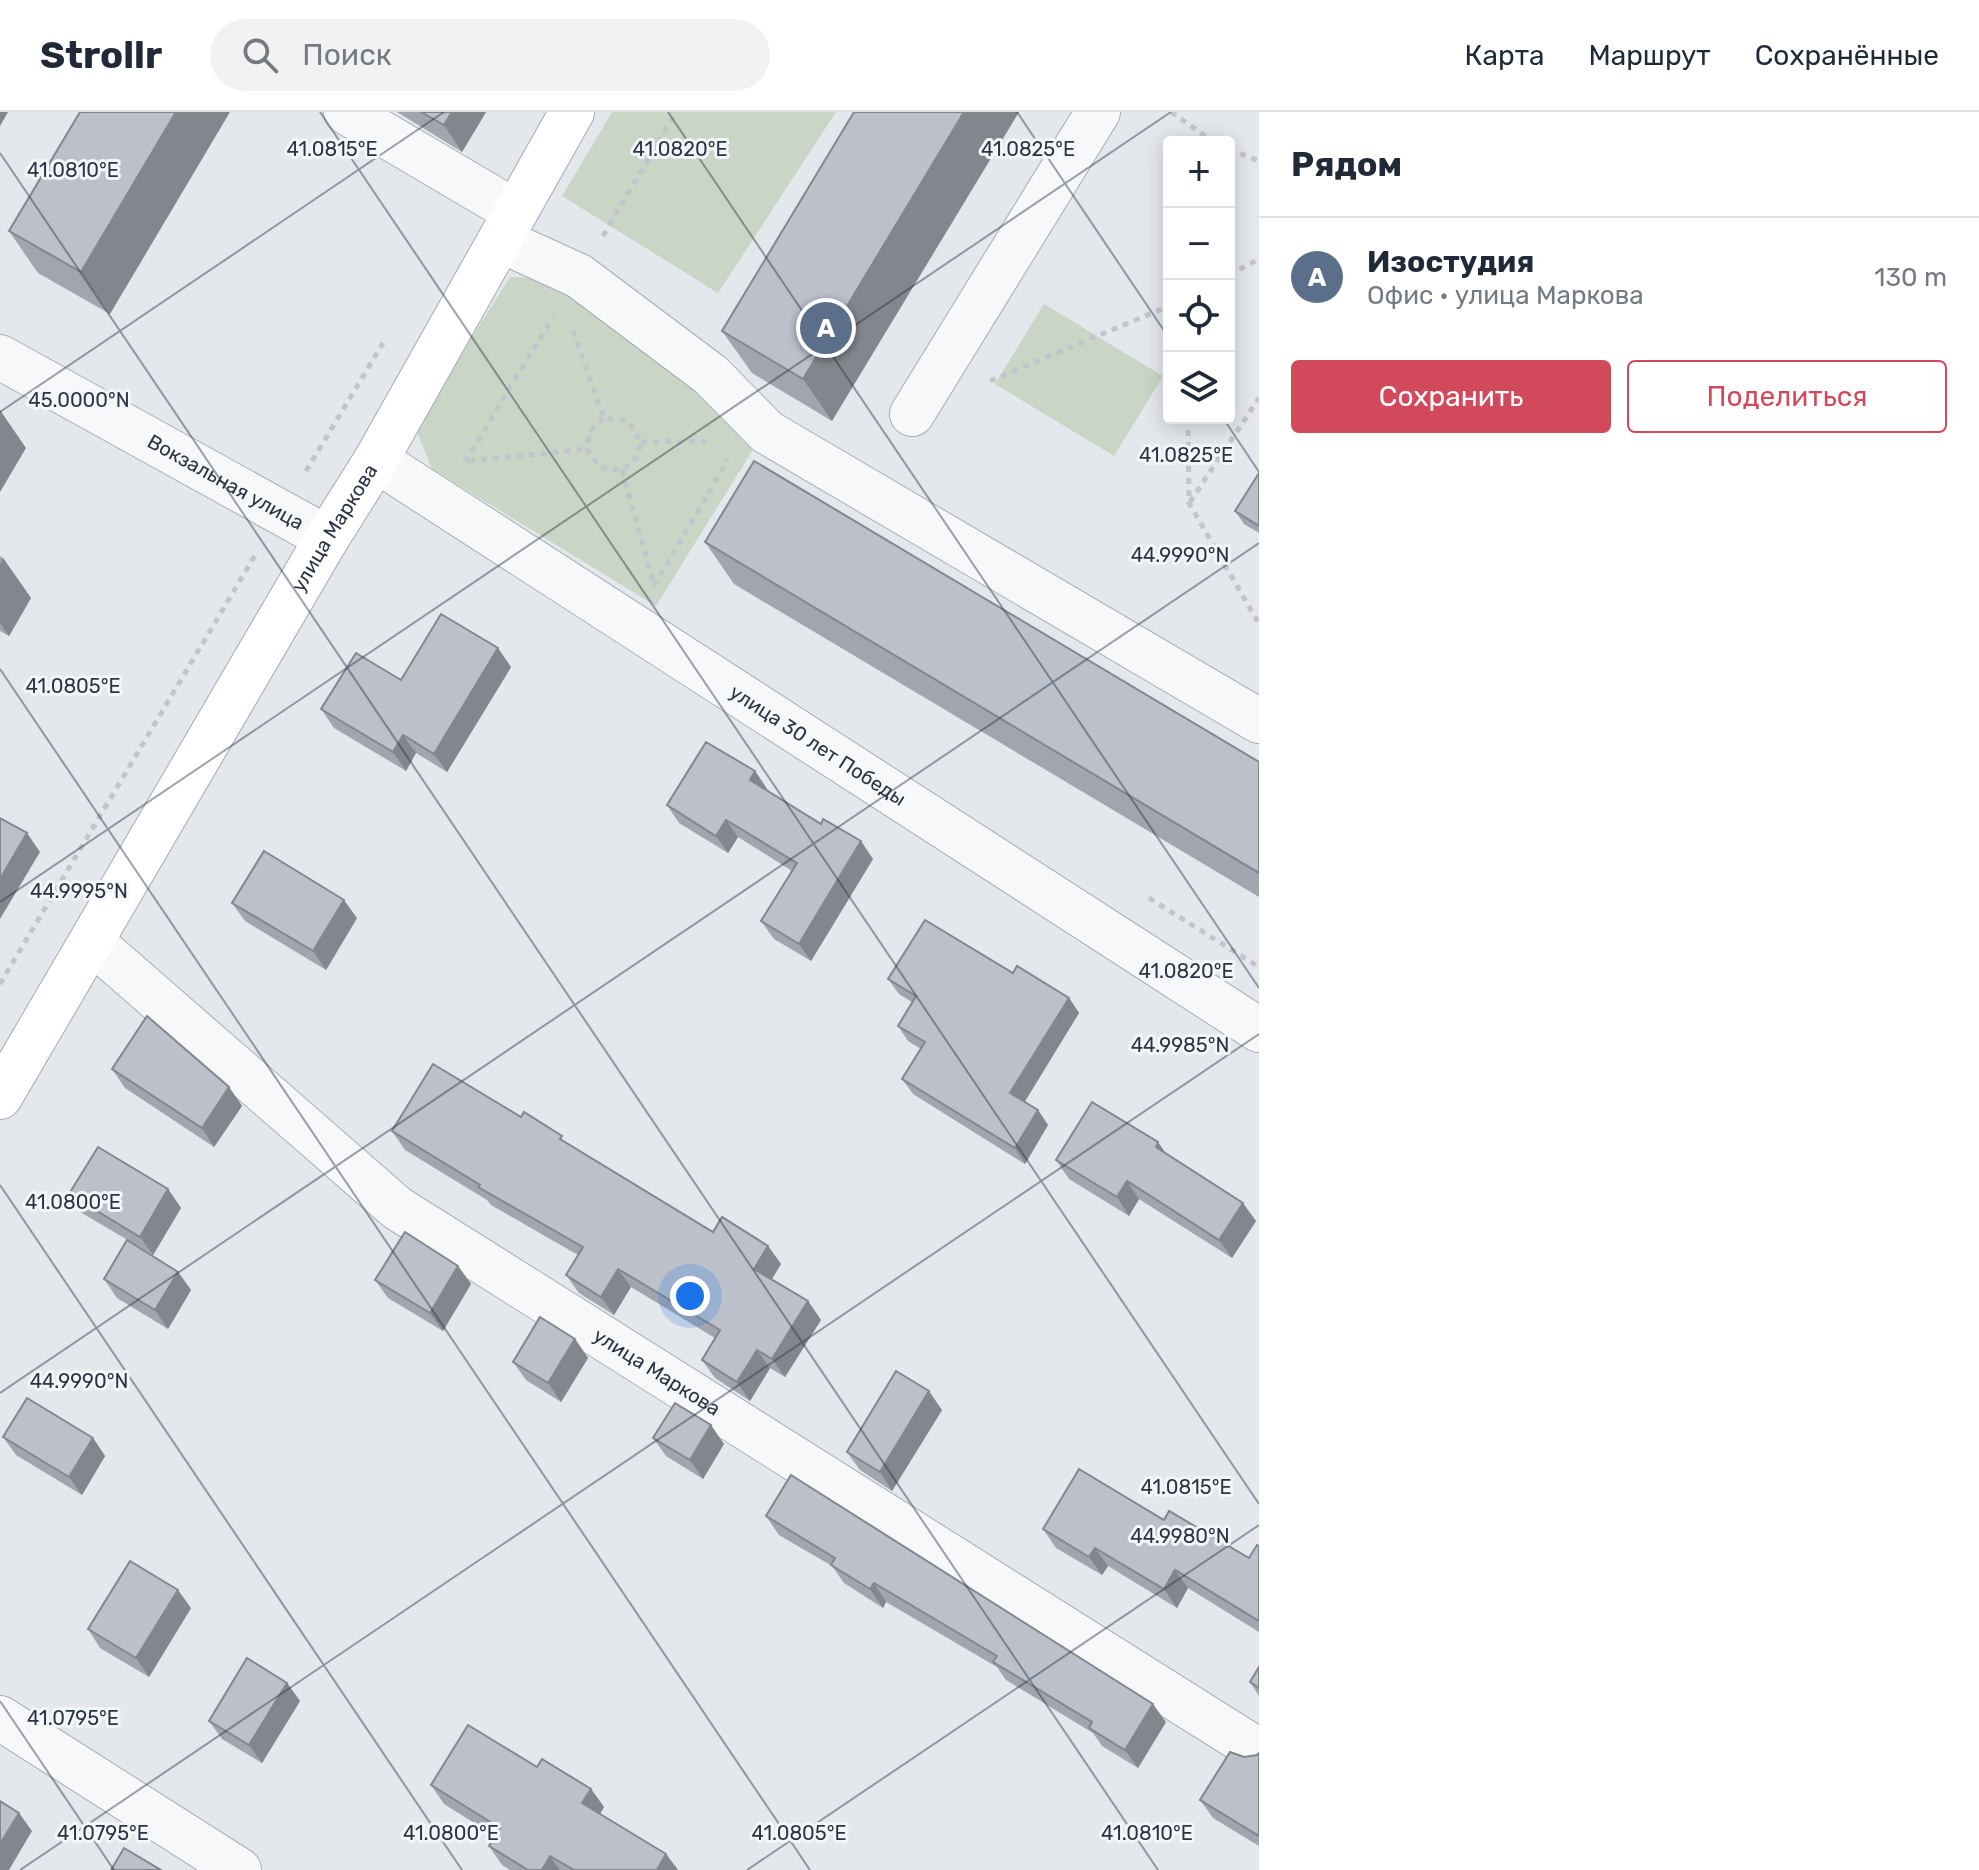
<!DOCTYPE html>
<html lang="ru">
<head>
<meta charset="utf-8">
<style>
	body { margin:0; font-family:Rubik,sans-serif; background:#f2f2f3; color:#1f2937 }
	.controls { position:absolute; right:24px; top:24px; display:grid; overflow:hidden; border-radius:8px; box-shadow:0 4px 20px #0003 }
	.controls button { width:72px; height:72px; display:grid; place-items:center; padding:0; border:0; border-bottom:2px solid #e0e1e3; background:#fff; color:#1f2937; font:40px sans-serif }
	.you { position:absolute; left:690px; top:1184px; width:28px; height:28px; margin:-20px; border:6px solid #fff; border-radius:50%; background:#1a73e8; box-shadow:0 0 0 12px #1a73e833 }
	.badge { display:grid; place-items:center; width:52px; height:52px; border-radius:50%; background:#d1495b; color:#fff; font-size:26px; font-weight:700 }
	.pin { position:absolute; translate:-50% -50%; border:4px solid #fff; box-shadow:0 2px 8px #0006 }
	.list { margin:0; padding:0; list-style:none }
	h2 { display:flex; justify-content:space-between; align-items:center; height:104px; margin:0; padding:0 32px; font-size:34px }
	h2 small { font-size:26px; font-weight:400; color:#747a83 }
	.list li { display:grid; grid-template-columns:52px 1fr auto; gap:24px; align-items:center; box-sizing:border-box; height:120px; padding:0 32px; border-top:2px solid #e0e1e3 }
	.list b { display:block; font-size:30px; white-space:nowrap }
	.list p { margin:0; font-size:26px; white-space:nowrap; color:#747a83 }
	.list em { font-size:26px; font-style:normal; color:#747a83 }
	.actions { display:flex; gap:16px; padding:24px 32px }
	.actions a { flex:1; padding:18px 0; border:2px solid #d1495b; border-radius:8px; text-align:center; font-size:28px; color:#d1495b }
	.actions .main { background:#d1495b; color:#fff }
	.icon { flex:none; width:44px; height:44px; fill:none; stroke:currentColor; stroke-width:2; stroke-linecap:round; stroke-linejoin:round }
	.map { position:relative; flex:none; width:1259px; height:1758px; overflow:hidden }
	header { display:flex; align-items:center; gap:48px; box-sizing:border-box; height:112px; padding:0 40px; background:#fff; border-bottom:2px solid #e0e1e3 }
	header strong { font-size:38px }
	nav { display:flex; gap:44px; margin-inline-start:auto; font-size:28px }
	.search { width:560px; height:72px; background:#f2f2f3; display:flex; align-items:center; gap:20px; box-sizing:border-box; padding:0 28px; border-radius:44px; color:#747a83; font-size:30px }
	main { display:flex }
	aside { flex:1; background:#fff }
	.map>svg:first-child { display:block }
	.green { fill:#c9d6c5 }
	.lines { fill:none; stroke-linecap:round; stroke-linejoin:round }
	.minor-casing { stroke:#a9aeb7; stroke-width:46 }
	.major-casing { stroke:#a3abb8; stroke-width:46 }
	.path { stroke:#c2c5cb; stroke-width:5; stroke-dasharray:6 6; stroke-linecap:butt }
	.minor { stroke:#f7f8fa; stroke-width:44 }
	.major { stroke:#fff; stroke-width:44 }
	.wall { fill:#a1a5ae }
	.shaded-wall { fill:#83868d }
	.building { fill:#bbc0ca; stroke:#83868d; stroke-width:2 }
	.ticks { fill:none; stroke:#2b3445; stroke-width:2; stroke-opacity:0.45 }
	.labels { text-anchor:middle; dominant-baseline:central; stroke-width:6; stroke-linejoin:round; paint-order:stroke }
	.street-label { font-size:20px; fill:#2b3445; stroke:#f4f6f9 }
	.ticks-label { font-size:20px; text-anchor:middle; fill:#2b3445; stroke:#f4f6f9; stroke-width:6; stroke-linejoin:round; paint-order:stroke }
</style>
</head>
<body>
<header>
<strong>Strollr</strong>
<div class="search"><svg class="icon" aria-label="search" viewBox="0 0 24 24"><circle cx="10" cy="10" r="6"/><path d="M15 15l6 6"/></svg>Поиск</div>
<nav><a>Карта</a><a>Маршрут</a><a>Сохранённые</a></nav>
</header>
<main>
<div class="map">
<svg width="1259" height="1758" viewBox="0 0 1259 1758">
	<rect width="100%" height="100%" fill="#e4e7ec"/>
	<!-- green -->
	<g class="green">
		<polygon points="612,0 836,0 718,181 562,84"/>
		<polygon points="510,165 561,167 691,263 754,336 656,494 432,357 415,315"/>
		<polygon points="1044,192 1163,264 1114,344 995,272"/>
	</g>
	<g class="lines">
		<defs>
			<g id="minor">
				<polyline points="346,0 514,99"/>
				<polyline points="500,128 579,164 711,263 767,320 1259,609"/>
				<path id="s1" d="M0,245l327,181"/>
				<polyline points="912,302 1098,0"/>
				<path id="s2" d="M376,348l883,570"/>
				<path id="s3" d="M92,830l305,266 862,543"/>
				<polyline points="0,1606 239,1758"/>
			</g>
			<g id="major">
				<path id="s4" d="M0,985l327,-559 49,-78 196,-348"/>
			</g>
		</defs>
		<!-- minor casing -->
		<use href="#minor" class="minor-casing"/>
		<!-- major casing -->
		<use href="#major" class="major-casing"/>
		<!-- path -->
		<g class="path">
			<polyline points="1171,0 1214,30"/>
			<polyline points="1229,37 1259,49"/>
			<polyline points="603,124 676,0"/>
			<polyline points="1229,163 1259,147"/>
			<polyline points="573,219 604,306 628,309 641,330 637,345 622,358 600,356 587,337 590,319 604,306"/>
			<polyline points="990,269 1169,194"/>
			<polyline points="1188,306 1189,391 1259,512"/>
			<polyline points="641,330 711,329"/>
			<polyline points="469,349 587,337"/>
			<polyline points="465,350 553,205"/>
			<polyline points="622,358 653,470"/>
			<polyline points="306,359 383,231"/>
			<polyline points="1190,390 1259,286"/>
			<polyline points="654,474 728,348"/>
			<polyline points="1149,786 1259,855"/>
			<polyline points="0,872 257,440"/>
		</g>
		<!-- minor -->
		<use href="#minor" class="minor"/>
		<!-- major -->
		<use href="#major" class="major"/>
	</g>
	<!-- wall -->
	<g class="wall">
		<polygon points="80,0 110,202 38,161 9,119"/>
		<polygon points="397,0 486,0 462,40"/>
		<polygon points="854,0 832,309 752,261 722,219"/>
		<polygon points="1259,361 1259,421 1244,412 1235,399"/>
		<polygon points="705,430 1259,650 1259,785 734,472"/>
		<polygon points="0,444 3,446 31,486 9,524 0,519"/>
		<polygon points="511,555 447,660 416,641 406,659 334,616 321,597 401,568"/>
		<polygon points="755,659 767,677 766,678 873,747 811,849 774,827 761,809 792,759 738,725 728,741 679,711 667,693"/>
		<polygon points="232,791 357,806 326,858 245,809"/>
		<polygon points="1013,861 1069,886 1079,901 1024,990 1038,998 1048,1013 1025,1052 913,982 902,967 921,937 908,929 898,914 912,890 899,882 888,867"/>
		<polygon points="112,957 229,975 242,994 214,1035 125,976"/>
		<polygon points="521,1005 567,1031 713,1120 768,1134 781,1152 772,1167 808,1189 821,1208 785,1265 770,1256 750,1289 715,1266 702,1248 715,1226 631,1175 614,1203 579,1181 566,1163 578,1143 491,1093 487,1088 405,1038 392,1019"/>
		<polygon points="1166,1042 1256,1109 1232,1146 1139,1087 1129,1104 1069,1067 1056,1048"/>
		<polygon points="168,1077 181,1096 153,1143 82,1101 69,1082"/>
		<polygon points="458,1154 471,1172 443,1219 388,1186 375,1168"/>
		<polygon points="178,1160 191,1178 168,1217 117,1186 104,1167"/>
		<polygon points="575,1227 588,1246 561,1290 526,1268 513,1250"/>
		<polygon points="942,1298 892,1379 860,1358 847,1340"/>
		<polygon points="3,1325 93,1326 105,1344 82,1383 16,1343"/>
		<polygon points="653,1326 724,1332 703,1367 666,1344"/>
		<polygon points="766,1404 1166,1610 1138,1656 1102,1634 1093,1621 1006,1568 997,1555 886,1490 883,1496 844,1471 832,1454 779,1423"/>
		<polygon points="1164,1408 1249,1446 1259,1434 1259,1520 1188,1476 1177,1496 1108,1454 1102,1463 1056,1436 1043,1417"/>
		<polygon points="191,1496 149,1565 100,1536 88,1517"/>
		<polygon points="1259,1555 1259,1584 1250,1570"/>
		<polygon points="287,1571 300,1589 262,1651 222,1627 209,1609"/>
		<polygon points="1259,1641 1259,1734 1213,1706 1200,1688 1244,1645 1257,1643"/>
		<polygon points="537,1655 591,1677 604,1695 600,1702 666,1742 678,1758 510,1758 502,1753 489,1734 495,1724 444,1692 431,1673"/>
	</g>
	<!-- shaded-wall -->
	<g class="shaded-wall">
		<polygon points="0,0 8,0 0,14"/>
		<polygon points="176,0 230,0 110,202 81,160"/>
		<polygon points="452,0 486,0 462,40 444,13"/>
		<polygon points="964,0 1019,0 832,309 803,267"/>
		<polygon points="0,298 26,336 0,380"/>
		<polygon points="3,446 31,486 9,524 0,511 0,452"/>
		<polygon points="498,536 511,555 447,660 434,642"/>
		<polygon points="403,623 416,641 406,659 393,640"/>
		<polygon points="755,659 767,677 762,686 750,668"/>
		<polygon points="726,708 738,725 728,741 716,724"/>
		<polygon points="27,721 40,740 0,807 0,767"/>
		<polygon points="861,729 873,747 811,849 799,832"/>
		<polygon points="344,788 357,806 326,858 313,839"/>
		<polygon points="1069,886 1079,901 1021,996 1010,981"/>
		<polygon points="229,975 242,994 214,1035 202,1016"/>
		<polygon points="1038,998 1048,1013 1025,1052 1015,1036"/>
		<polygon points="1158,1030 1171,1049 1156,1035"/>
		<polygon points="1127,1069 1139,1087 1129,1104 1117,1085"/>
		<polygon points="168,1077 181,1096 153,1143 140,1125"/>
		<polygon points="1243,1091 1256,1109 1232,1146 1219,1128"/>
		<polygon points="768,1134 781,1152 767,1175 754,1157"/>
		<polygon points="458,1154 471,1172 443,1219 430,1201"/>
		<polygon points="618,1157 631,1175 614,1203 601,1185"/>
		<polygon points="178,1160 191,1178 168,1217 155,1198"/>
		<polygon points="808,1189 821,1208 785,1265 772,1247"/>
		<polygon points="575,1227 588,1246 561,1290 548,1271"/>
		<polygon points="757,1238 770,1256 750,1289 737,1270"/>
		<polygon points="929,1279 942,1298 892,1379 880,1360"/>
		<polygon points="711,1313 724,1332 703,1367 690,1348"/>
		<polygon points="93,1326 105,1344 82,1383 69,1365"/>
		<polygon points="1095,1436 1108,1454 1102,1463 1089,1445"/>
		<polygon points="1175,1458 1188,1476 1177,1496 1164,1477"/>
		<polygon points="874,1471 886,1490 883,1496 870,1477"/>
		<polygon points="178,1478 191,1496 149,1565 136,1546"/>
		<polygon points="287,1571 300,1589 262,1651 249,1633"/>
		<polygon points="1153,1592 1166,1610 1138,1656 1125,1638"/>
		<polygon points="591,1677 604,1695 595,1710 582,1691"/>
		<polygon points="19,1701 32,1719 9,1758 0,1758 0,1732"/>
		<polygon points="666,1742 678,1758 657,1758"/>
		<polygon points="550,1744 560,1758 542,1758"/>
	</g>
	<!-- building -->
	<g class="building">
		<polygon points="80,0 176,0 81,160 9,119"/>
		<polygon points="421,0 452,0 444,13"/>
		<polygon points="854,0 964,0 803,267 722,219"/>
		<polygon points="754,349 1259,650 1259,761 705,430"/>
		<polygon points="1259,361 1259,414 1235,399"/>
		<polygon points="441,502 498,536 434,642 403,623 393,640 321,597 356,541 401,568"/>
		<polygon points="706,630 755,659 750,668 821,712 823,707 861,729 799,832 761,809 797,751 726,708 716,724 667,693"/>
		<polygon points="0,706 27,721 0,767"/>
		<polygon points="264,739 344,788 313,839 232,791"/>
		<polygon points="925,808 1013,861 1017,854 1069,886 1010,981 1038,998 1015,1036 902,967 925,930 898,914 916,884 888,867"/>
		<polygon points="147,904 229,975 202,1016 112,957"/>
		<polygon points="433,952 521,1005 524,1000 562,1024 560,1027 713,1120 722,1105 768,1134 754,1157 808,1189 772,1247 757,1238 737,1270 702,1248 720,1218 618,1157 601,1185 566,1163 583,1135 478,1075 480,1073 392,1019"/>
		<polygon points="1092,990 1158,1030 1156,1035 1243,1091 1219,1128 1127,1069 1117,1085 1056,1048"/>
		<polygon points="98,1035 168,1077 140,1125 69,1082"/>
		<polygon points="405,1120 458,1154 430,1201 375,1168"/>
		<polygon points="127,1128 178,1160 155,1198 104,1167"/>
		<polygon points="540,1205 575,1227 548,1271 513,1250"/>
		<polygon points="896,1259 929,1279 880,1360 847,1340"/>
		<polygon points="27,1286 93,1326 69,1365 3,1325"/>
		<polygon points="675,1291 711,1313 690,1348 653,1326"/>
		<polygon points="1079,1357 1164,1408 1169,1399 1249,1446 1257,1433 1259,1434 1259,1509 1175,1458 1164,1477 1095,1436 1089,1445 1043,1417"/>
		<polygon points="791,1363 1153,1592 1125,1638 1089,1616 1092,1610 993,1550 997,1544 874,1471 870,1477 831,1453 835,1446 766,1404"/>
		<polygon points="130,1449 178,1478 136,1546 88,1517"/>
		<polygon points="247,1546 287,1571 249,1633 209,1609"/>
		<polygon points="1259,1555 1259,1576 1250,1570"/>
		<polygon points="468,1613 537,1655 542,1647 591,1677 582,1691 666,1742 657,1758 574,1758 550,1744 542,1758 528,1758 489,1734 500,1716 431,1673"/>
		<polygon points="1230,1640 1244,1645 1257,1643 1259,1641 1259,1724 1200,1688"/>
		<polygon points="0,1689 19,1701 0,1732"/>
		<polygon points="124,1736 161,1758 111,1758"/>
	</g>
	<!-- ticks -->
	<path class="ticks" d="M320,0l939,1392M668,0l591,876M1017,0l152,226M0,41l1158,1717M0,300l444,-300M1223,306l36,54M0,557l810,1201M0,790l1171,-790M0,1073l462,685M0,1281l1259,-850M0,1589l114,169M20,1758l1239,-836M747,1758l512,-345"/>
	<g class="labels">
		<!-- street labels -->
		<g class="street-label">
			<text stroke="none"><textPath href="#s1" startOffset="258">Вокзальная улица</textPath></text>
			<text stroke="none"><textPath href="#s4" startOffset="660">улица Маркова</textPath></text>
			<text stroke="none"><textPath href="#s2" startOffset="526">улица 30 лет Победы</textPath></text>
			<text stroke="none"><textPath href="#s3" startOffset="712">улица Маркова</textPath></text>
		</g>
	</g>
	<g class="ticks-label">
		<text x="332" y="44">41.0815°E</text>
		<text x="680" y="44">41.0820°E</text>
		<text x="1028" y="44">41.0825°E</text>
		<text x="73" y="65">41.0810°E</text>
		<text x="79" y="295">45.0000°N</text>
		<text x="1186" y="350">41.0825°E</text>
		<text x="1180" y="450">44.9990°N</text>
		<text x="73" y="581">41.0805°E</text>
		<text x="79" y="786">44.9995°N</text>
		<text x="1186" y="866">41.0820°E</text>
		<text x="1180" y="940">44.9985°N</text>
		<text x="73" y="1097">41.0800°E</text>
		<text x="79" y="1276">44.9990°N</text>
		<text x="1186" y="1382">41.0815°E</text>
		<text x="1180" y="1431">44.9980°N</text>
		<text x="73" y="1613">41.0795°E</text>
		<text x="103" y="1728">41.0795°E</text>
		<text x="451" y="1728">41.0800°E</text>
		<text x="799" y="1728">41.0805°E</text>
		<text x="1147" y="1728">41.0810°E</text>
	</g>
</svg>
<div class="controls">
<button>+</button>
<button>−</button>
<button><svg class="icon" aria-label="locate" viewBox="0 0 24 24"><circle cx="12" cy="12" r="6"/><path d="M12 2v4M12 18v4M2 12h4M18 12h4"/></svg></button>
<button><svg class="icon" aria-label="layers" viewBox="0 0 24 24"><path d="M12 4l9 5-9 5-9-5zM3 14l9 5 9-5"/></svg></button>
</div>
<div class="you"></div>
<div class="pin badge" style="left:826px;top:216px;background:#5c6f8a">A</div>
</div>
<aside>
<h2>Рядом<small></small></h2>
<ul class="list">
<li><span class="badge" style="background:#5c6f8a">A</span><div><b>Изостудия</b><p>Офис · улица Маркова</p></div><em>130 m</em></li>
</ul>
<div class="actions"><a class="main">Сохранить</a><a>Поделиться</a></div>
</aside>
</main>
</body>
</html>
